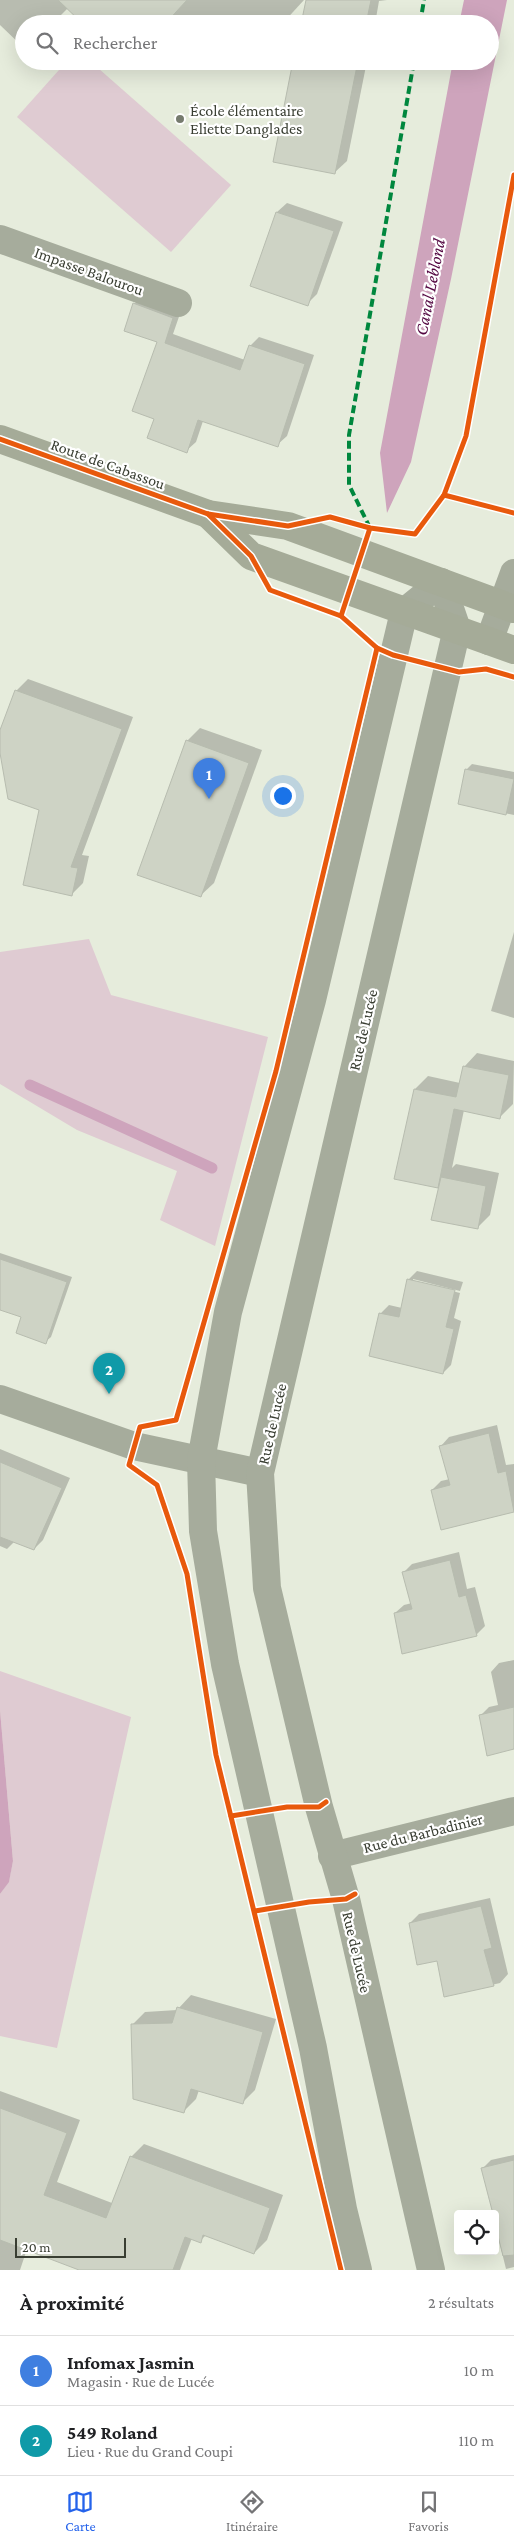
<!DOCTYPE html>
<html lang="fr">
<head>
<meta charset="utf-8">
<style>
	body { margin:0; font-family:"Crimson Pro",serif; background:#f2f2f2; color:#202124 }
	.controls { position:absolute; right:15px; bottom:15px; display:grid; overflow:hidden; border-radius:5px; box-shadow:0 5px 20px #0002 }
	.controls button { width:45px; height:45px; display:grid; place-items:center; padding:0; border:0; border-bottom:1px solid #e0e0e0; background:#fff; color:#202124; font:25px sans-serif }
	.scale { position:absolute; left:15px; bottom:12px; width:111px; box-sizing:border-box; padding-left:5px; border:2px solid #393e32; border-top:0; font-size:14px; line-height:18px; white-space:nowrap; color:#393e32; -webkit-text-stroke:4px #fff; paint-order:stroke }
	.you { position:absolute; left:282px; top:795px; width:18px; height:18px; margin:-12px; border:4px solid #fff; border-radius:50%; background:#1a73e8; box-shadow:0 0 0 8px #1a73e833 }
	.badge { display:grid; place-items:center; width:32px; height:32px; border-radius:50%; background:#2563eb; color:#fff; font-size:16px; font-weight:700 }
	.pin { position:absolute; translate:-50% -41px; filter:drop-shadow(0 1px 2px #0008) }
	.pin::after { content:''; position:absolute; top:26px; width:18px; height:15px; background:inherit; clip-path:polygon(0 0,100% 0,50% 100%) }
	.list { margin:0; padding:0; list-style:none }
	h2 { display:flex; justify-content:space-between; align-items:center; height:65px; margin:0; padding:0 20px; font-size:21px }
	h2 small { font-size:16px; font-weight:400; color:#757577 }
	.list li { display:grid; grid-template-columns:32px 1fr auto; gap:15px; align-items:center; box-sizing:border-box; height:70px; padding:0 20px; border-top:1px solid #e0e0e0 }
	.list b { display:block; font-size:19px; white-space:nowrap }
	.list p { margin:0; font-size:16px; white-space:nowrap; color:#757577 }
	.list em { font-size:16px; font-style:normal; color:#757577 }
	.icon { flex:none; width:28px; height:28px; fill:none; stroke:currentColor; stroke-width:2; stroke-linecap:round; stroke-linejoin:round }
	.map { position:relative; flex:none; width:514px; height:2270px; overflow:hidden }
	.search { position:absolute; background:#fff; box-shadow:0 5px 20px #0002; left:15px; right:15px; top:15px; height:55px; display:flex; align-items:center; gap:12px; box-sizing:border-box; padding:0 18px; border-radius:28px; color:#757577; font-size:19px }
	.sheet { height:205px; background:#fff }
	nav { display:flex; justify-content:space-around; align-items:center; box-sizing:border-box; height:70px; border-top:1px solid #e0e0e0; background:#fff; font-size:14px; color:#757577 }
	nav a { display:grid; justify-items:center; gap:2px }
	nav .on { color:#2563eb }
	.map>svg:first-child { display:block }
	.green { fill:#dfcbd2 }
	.water { fill:#cea4bc }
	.shadow { fill:#0003 }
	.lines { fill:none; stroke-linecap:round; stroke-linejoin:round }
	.stream { stroke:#cea4bc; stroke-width:11 }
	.building { fill:#ced3c5; stroke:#b7bcaf }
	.street { stroke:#a6ac9c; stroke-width:28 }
	.secondary { stroke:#a5ab98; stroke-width:28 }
	.quiet { stroke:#00873e; stroke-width:4; stroke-dasharray:8 4; stroke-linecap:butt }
	.cycleway-casing { stroke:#fff; stroke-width:8 }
	.cycleway { stroke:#e8590c; stroke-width:5 }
	.poi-dot { fill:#767b6e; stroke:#fff; stroke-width:2 }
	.labels { text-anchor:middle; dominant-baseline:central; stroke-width:4.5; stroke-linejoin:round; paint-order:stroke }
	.poi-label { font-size:16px; fill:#393e32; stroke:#fff; text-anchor:start }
	.street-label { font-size:16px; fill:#393e32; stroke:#fff }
	.water-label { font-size:18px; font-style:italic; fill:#520540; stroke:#fff }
</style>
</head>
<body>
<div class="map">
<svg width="514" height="2270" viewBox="0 0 514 2270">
	<rect width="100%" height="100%" fill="#e6ecdc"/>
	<!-- green -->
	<g class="green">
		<polygon points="67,61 90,61 231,185 171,252 17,117"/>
		<polygon points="89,939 111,995 268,1037 215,1246 160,1220 177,1171 77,1130 0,1084 0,952"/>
		<polygon points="0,1671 131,1717 57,2048 0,2036 0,1894 9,1881 13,1861 0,1710"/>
	</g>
	<!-- water -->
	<g class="water">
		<polygon points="464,0 507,0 451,279 411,462 387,513 380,453 453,61 490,61 490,24 459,24"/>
		<polygon points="0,1710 13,1861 9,1882 0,1894"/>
	</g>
	<!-- shadow -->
	<g class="shadow">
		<polygon points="0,0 76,0 52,24 24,24 24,48 0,25"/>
		<polygon points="93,0 304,0 282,24 93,24"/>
		<polygon points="307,0 387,0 379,1 375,24 302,24"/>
		<polygon points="295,61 367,61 347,161 334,173"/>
		<polygon points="287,203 343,222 317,294 307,304 277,212"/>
		<polygon points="144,295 182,308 173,334 245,360 250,346 259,337 314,355 287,436 277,445 203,421 196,442 186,451 156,418 159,341 134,304"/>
		<polygon points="28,679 133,717 82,855 89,856 83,883 71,895 41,809 0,746 0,733 16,691"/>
		<polygon points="200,728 262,750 214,883 200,896 187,741"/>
		<polygon points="472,764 514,772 514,815 459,803 466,770"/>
		<polygon points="514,932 514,1018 491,1011"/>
		<polygon points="477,1053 514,1061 513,1104 500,1117 464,1110 452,1168 456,1164 499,1173 490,1215 477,1228 441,1183 438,1187 415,1089 428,1076 460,1083 464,1067"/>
		<polygon points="0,1253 72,1277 51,1337 45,1342 23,1317 0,1308"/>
		<polygon points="417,1271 463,1282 460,1291 413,1279 413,1281 460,1293 454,1318 461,1321 451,1365 443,1373 380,1314 389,1305 402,1308 409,1279"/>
		<polygon points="497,1425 506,1465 514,1464 514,1511 442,1529 432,1490 441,1481 450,1479 441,1446 449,1437"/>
		<polygon points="0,1449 70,1478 43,1540 34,1549 15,1541 7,1549 0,1546"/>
		<polygon points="459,1552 467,1589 475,1587 485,1626 476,1635 395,1613 404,1605 412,1603 404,1572 412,1564"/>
		<polygon points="514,1660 514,1748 480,1716 489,1707 498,1705 491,1672 499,1663"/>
		<polygon points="490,1898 508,1974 500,1983 445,1996 438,1959 410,1923 419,1914"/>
		<polygon points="191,1995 276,2019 255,2090 242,2103 199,2090 196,2099 183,2112 132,2025 145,2012 177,2010"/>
		<polygon points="0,2091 80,2120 57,2182 112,2203 131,2157 144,2144 283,2195 267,2240 254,2253 206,2235 200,2241 192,2238 180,2270 82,2270 27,2249 20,2270 0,2270"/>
		<polygon points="514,2155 514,2267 506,2269 495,2224 495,2214 483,2168 491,2160"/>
	</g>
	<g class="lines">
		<!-- stream -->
		<polyline class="stream" points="30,1085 212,1168"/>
	</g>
	<!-- building -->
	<g class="building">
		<polygon points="58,0 187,0 165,24 83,24"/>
		<polygon points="306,0 371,0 366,24 301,24"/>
		<polygon points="293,61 358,61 335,174 273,162"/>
		<polygon points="276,212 334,231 308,306 250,286"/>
		<polygon points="133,303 173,318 165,343 240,370 249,345 305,364 278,447 198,420 187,453 147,438 154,419 132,411 157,342 124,331"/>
		<polygon points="15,690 122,729 71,867 78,868 72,896 23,885 39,810 8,799 0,753 0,730"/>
		<polygon points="186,740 249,763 201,897 137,875"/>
		<polygon points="465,769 514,779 506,815 458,804"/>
		<polygon points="463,1066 509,1075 500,1119 454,1109 438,1188 394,1179 414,1089 456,1097"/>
		<polygon points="441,1177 486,1186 478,1229 431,1220"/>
		<polygon points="0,1259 67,1282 46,1344 16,1333 21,1317 0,1310"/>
		<polygon points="407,1279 455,1290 446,1327 454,1329 443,1374 369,1356 379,1313 399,1317"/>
		<polygon points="489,1433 498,1473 506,1471 514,1512 441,1530 431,1490 450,1485 439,1446"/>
		<polygon points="0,1462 62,1488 34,1550 0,1537"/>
		<polygon points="450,1560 459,1597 466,1595 477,1636 402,1654 394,1613 412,1609 402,1572"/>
		<polygon points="514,1707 514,1749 487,1756 479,1715"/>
		<polygon points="481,1906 492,1948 484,1950 494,1986 444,1997 437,1961 417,1965 409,1923"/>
		<polygon points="177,2007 263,2032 243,2104 191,2089 184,2113 133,2099 131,2024 172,2023"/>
		<polygon points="0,2108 67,2133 44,2195 106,2218 130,2156 270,2208 254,2254 203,2235 201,2243 185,2237 173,2270 79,2270 0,2240"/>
		<polygon points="514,2160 514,2255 503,2256 495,2224 495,2214 493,2214 481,2168"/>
	</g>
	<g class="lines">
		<!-- street -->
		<g class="street">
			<polyline points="0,239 178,303"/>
			<polyline points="489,641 514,573"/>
			<polyline points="0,1399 134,1446 260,1473"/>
			<polyline points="332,1856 514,1811"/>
			<polyline points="358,2270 343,2209 313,2048 225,1664 203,1531 201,1460 228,1312 312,1000 404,612 441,582 457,629 260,1473 267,1588 319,1807 346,1899 431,2270"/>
		</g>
		<!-- secondary -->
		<g class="secondary">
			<polyline points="0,439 208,514 288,526 514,609"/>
			<polyline points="208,514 251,556 514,650"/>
		</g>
		<!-- quiet -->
		<g class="quiet">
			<polyline points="420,24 424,0"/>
			<polyline points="370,528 349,485 349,435 414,61"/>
		</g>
		<defs>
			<g id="cycleway">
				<polyline points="0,439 208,514 288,526 330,517 370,528 415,534 444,495 466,436 514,175"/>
				<polyline points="444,495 514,513"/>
				<polyline points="208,514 251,556 270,590 341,616 377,648 393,655 459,672 486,669 514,677"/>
				<polyline points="341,616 370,528"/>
				<polyline points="231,1816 287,1807 319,1807 326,1802"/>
				<polyline points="255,1911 309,1902 346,1899 355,1894"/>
				<polyline points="341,2270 216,1755 187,1574 157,1485 129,1465 140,1427 176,1420 276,1071 377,648"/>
			</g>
		</defs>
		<!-- cycleway casing -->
		<use href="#cycleway" class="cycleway-casing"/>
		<!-- cycleway -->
		<use href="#cycleway" class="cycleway"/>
	</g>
	<!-- markers -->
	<circle class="poi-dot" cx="180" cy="119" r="5"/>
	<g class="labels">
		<!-- poi labels -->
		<g class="poi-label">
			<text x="190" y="110">École élémentaire<tspan x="190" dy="18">Eliette Danglades</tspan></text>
		</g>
		<!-- street labels -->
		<g class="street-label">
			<text transform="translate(89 271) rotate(20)">Impasse Balourou</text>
			<text transform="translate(108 464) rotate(20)">Route de Cabassou</text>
			<text transform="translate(363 1030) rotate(-77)">Rue de Lucée</text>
			<text transform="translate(272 1424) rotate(-77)">Rue de Lucée</text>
			<text transform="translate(423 1833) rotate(-14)">Rue du Barbadinier</text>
			<text transform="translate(357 1952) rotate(77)">Rue de Lucée</text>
		</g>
		<!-- water labels -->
		<g class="water-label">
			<text transform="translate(430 287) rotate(-79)">Canal Leblond</text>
		</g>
	</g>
</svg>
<div class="controls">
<button><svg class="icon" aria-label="locate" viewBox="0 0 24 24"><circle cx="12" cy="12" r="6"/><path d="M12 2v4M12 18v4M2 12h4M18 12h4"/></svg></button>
</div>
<div class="scale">20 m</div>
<div class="you"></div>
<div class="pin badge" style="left:209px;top:799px;background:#3f7fe0">1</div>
<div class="pin badge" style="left:109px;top:1394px;background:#0f9aa8">2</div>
<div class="search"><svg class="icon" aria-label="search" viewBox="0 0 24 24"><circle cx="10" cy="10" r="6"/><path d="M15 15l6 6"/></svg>Rechercher</div>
</div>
<section class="sheet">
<h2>À proximité<small>2 résultats</small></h2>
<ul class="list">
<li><span class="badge" style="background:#3f7fe0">1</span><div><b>Infomax Jasmin</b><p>Magasin · Rue de Lucée</p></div><em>10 m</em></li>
<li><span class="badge" style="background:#0f9aa8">2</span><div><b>549 Roland</b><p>Lieu · Rue du Grand Coupi</p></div><em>110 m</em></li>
</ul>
</section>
<nav>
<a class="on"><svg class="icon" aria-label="map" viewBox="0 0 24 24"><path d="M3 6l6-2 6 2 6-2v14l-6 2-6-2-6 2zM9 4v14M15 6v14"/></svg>Carte</a>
<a><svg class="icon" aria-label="directions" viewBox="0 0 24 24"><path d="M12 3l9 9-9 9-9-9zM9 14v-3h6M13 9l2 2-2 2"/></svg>Itinéraire</a>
<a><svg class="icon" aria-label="saved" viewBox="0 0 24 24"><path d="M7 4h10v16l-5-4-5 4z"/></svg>Favoris</a>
</nav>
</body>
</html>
